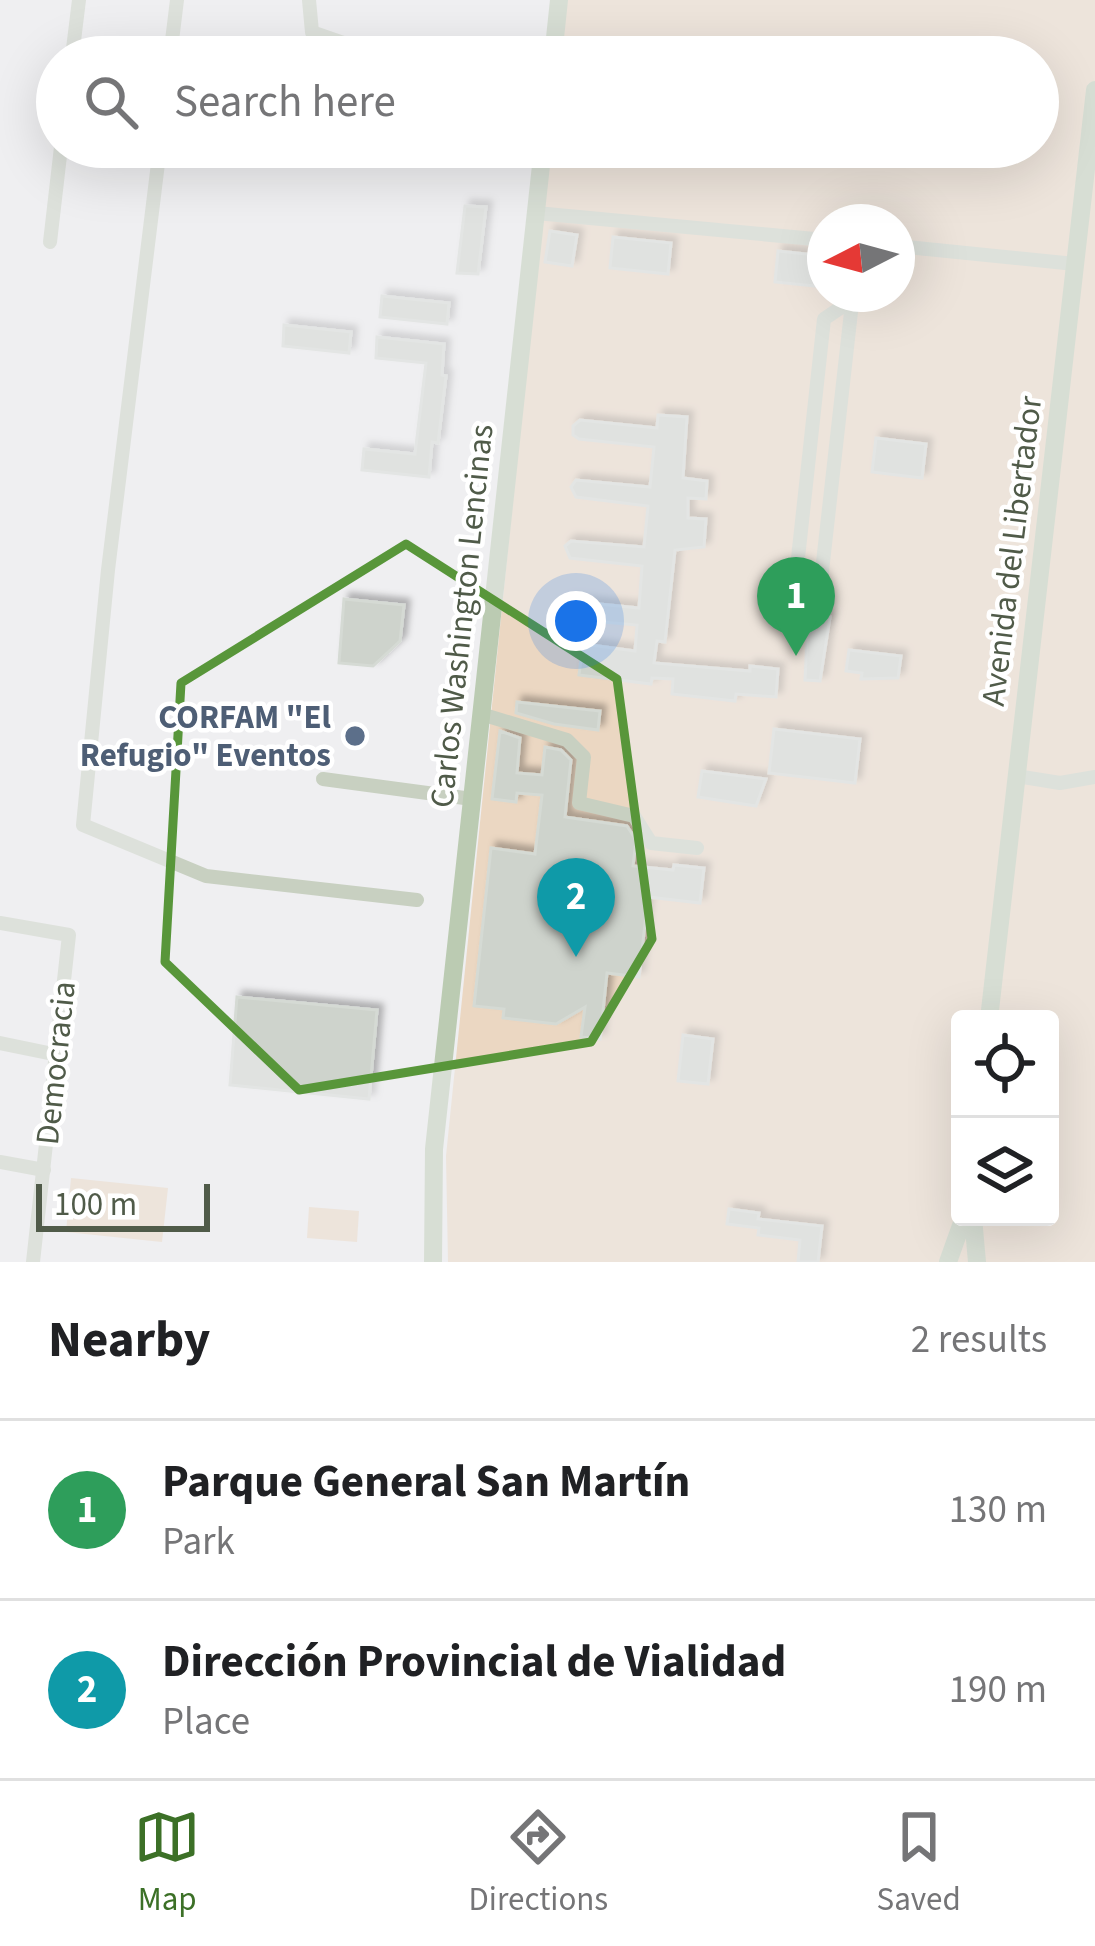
<!DOCTYPE html>
<html lang="en">
<head>
<meta charset="utf-8">
<style>
	body { margin:0; font-family:"Source Sans 3",sans-serif; background:#f2f2f2; color:#202124 }
	.controls { position:absolute; right:36px; bottom:36px; display:grid; overflow:hidden; border-radius:12px; box-shadow:0 12px 48px #0002 }
	.controls button { width:108px; height:108px; display:grid; place-items:center; padding:0; border:0; border-bottom:3px solid #e0e0e0; background:#fff; color:#202124; font:60px sans-serif }
	.compass { position:absolute; left:807px; top:204px; width:108px; height:108px; border-radius:50%; background:#fff; box-shadow:0 12px 48px #0002; rotate:264deg }
	.scale { position:absolute; left:36px; bottom:30px; width:174px; box-sizing:border-box; padding-left:12px; border:6px solid #505b49; border-top:0; font-size:33px; line-height:42px; white-space:nowrap; color:#505b49; -webkit-text-stroke:9px #fff; paint-order:stroke }
	.you { position:absolute; left:576px; top:621px; width:42px; height:42px; margin:-30px; border:9px solid #fff; border-radius:50%; background:#1a73e8; box-shadow:0 0 0 18px #1a73e833 }
	.badge { display:grid; place-items:center; width:78px; height:78px; border-radius:50%; background:#3c7027; color:#fff; font-size:39px; font-weight:700 }
	.pin { position:absolute; translate:-50% -99px; filter:drop-shadow(0 3px 6px #0008) }
	.pin::after { content:''; position:absolute; top:63px; width:42px; height:36px; background:inherit; clip-path:polygon(0 0,100% 0,50% 100%) }
	.list { margin:0; padding:0; list-style:none }
	h2 { display:flex; justify-content:space-between; align-items:center; height:156px; margin:0; padding:0 48px; font-size:51px }
	h2 small { font-size:39px; font-weight:400; color:#757577 }
	.list li { display:grid; grid-template-columns:78px 1fr auto; gap:36px; align-items:center; box-sizing:border-box; height:180px; padding:0 48px; border-top:3px solid #e0e0e0 }
	.list b { display:block; font-size:45px; white-space:nowrap }
	.list p { margin:0; font-size:39px; white-space:nowrap; color:#757577 }
	.list em { font-size:39px; font-style:normal; color:#757577 }
	.icon { flex:none; width:66px; height:66px; fill:none; stroke:currentColor; stroke-width:2; stroke-linecap:round; stroke-linejoin:round }
	.map { position:relative; flex:none; width:1095px; height:1262px; overflow:hidden }
	.search { position:absolute; background:#fff; box-shadow:0 12px 48px #0002; left:36px; right:36px; top:36px; height:132px; display:flex; align-items:center; gap:30px; box-sizing:border-box; padding:0 42px; border-radius:66px; color:#757577; font-size:45px }
	.sheet { height:516px; background:#fff }
	nav { display:flex; justify-content:space-around; align-items:center; box-sizing:border-box; height:168px; border-top:3px solid #e0e0e0; background:#fff; font-size:33px; color:#757577 }
	nav a { display:grid; justify-items:center; gap:6px }
	nav .on { color:#3c7027 }
	.map>svg:first-child { display:block }
	.green { fill:#ebd7c2; fill-rule:evenodd }
	.building { fill:#ced3cc; stroke:#d5dad4; stroke-width:3; filter:url(#shadow) }
	.lines { fill:none; stroke-linecap:round; stroke-linejoin:round }
	.minor { stroke:#c8d0c1; stroke-width:14 }
	.major { stroke:#bbcbb2; stroke-width:18 }
	.marked { fill:none; stroke:#58963a; stroke-width:9; stroke-linejoin:round }
	.service-dot { fill:#5c6f8a; stroke:#fff; stroke-width:4.5 }
	.labels { text-anchor:middle; dominant-baseline:central; stroke-width:9; stroke-linejoin:round; paint-order:stroke }
	.street-label { font-size:33px; fill:#505b49; stroke:#fff }
	.service-label { font-size:33px; font-weight:bold; fill:#4e5e75; stroke:#fff; text-anchor:end }
</style>
</head>
<body>
<div class="map">
<svg width="1095" height="1262" viewBox="0 0 1095 1262">
	<defs>
		<filter id="shadow"><feDropShadow dx="5.5" dy="-5.5" stdDeviation="3" flood-color="#0004"/></filter>
	</defs>
	<rect width="100%" height="100%" fill="#efeff1"/>
	<!-- green -->
	<g class="green">
		<path d="M566,0h529v1262h-647l-2,-106 103,-1009h489v-90h-479zM825,222h72v72h-72zM960,1019h90v198h-90z"/>
		<polygon points="71,1178 168,1188 162,1242 66,1232"/>
		<polygon points="309,1207 359,1211 357,1242 307,1238"/>
	</g>
	<!-- building -->
	<g class="building">
		<polygon points="465,206 486,207 478,274 457,273"/>
		<polygon points="550,231 577,235 572,266 545,262"/>
		<polygon points="613,237 671,243 668,274 610,268"/>
		<polygon points="778,251 825,256 825,287 775,282"/>
		<polygon points="382,296 449,303 447,324 380,317"/>
		<polygon points="284,325 351,332 349,353 283,346"/>
		<polygon points="377,337 444,344 442,375 446,376 438,443 432,442 429,477 362,470 364,449 415,454 426,363 376,358"/>
		<polygon points="658,415 687,417 683,478 707,481 706,499 688,498 688,518 706,519 704,547 675,550 665,642 657,641 654,663 750,671 750,666 778,669 776,697 736,694 735,701 672,694 673,679 652,678 651,684 579,675 583,644 635,651 637,625 569,619 563,612 563,605 570,601 639,608 642,566 570,558 565,546 571,541 644,547 648,506 576,497 571,487 576,480 650,487 654,447 579,439 573,435 573,426 580,420 657,428"/>
		<polygon points="876,438 926,444 922,478 872,472"/>
		<polygon points="344,599 404,605 400,641 373,666 339,663"/>
		<polygon points="808,617 830,617 820,681 805,680"/>
		<polygon points="849,650 901,656 898,678 861,679 862,673 846,671"/>
		<polygon points="517,702 600,711 598,730 554,724 516,713"/>
		<polygon points="774,729 860,739 855,783 769,773"/>
		<polygon points="500,731 520,738 517,773 542,775 545,747 561,750 571,760 565,817 627,826 636,840 633,866 673,870 674,865 704,868 700,903 648,897 639,977 607,973 600,1039 581,1037 585,1007 556,1024 503,1018 504,1009 474,1006 491,848 535,854 542,795 517,793 516,802 492,799"/>
		<polygon points="702,771 766,779 756,806 698,797"/>
		<polygon points="237,997 377,1010 369,1099 230,1085"/>
		<polygon points="683,1035 713,1039 708,1084 678,1081"/>
		<polygon points="729,1209 759,1213 758,1219 822,1226 818,1262 798,1262 800,1240 758,1235 759,1228 727,1224"/>
	</g>
	<g class="lines">
		<!-- minor -->
		<g class="minor">
			<polyline points="309,0 312,32 384,57"/>
			<polyline points="72,57 79,0"/>
			<polyline points="170,57 177,0"/>
			<polyline points="160,147 108,570 83,825 206,876 417,900"/>
			<polyline points="536,213 825,240"/>
			<polyline points="50,242 61,147"/>
			<polyline points="897,246 1075,264"/>
			<polyline points="852,300 824,319 793,604 818,607 853,294"/>
			<polyline points="481,714 567,740 584,757 579,803 634,816 651,843 697,848"/>
			<polyline points="1016,776 1060,783 1095,777"/>
			<polyline points="323,779 472,799"/>
			<polyline points="0,923 69,935 33,1262"/>
			<polyline points="0,1043 58,1055"/>
			<polyline points="0,1162 44,1170"/>
		</g>
		<!-- major -->
		<g class="major">
			<polyline points="553,57 559,0"/>
			<polyline points="989,1019 1095,90"/>
			<polyline points="973,1217 977,1262"/>
			<polyline points="433,1262 434,1149 543,147"/>
			<polyline points="948,1262 964,1217"/>
		</g>
	</g>
	<!-- marked area -->
	<path d="M0 0H1095V1262H0ZM406,544l211,135 35,260 -61,103 -292,48 -134,-128 16,-279z" fill="#efeff1" fill-opacity=".55" fill-rule="evenodd"/>
	<path class="marked" d="M406,544l211,135 35,260 -61,103 -292,48 -134,-128 16,-279z"/>
	<!-- markers -->
	<circle class="service-dot" cx="355" cy="736" r="12"/>
	<g class="labels">
		<!-- street labels -->
		<g class="street-label">
			<text transform="translate(1012 551) rotate(-83)">Avenida del Libertador</text>
			<text transform="translate(462 616) rotate(-84)">Carlos Washington Lencinas</text>
			<text transform="translate(56 1063) rotate(-84)">Democracia</text>
		</g>
		<!-- service labels -->
		<g class="service-label">
			<text x="331" y="717">CORFAM "El<tspan x="331" dy="38">Refugio" Eventos</tspan></text>
		</g>
	</g>
</svg>
<div class="controls">
<button><svg class="icon" aria-label="locate" viewBox="0 0 24 24"><circle cx="12" cy="12" r="6"/><path d="M12 2v4M12 18v4M2 12h4M18 12h4"/></svg></button>
<button><svg class="icon" aria-label="layers" viewBox="0 0 24 24"><path d="M12 4l9 5-9 5-9-5zM3 14l9 5 9-5"/></svg></button>
</div>
<svg class="compass" viewBox="-18 -18 36 36"><path d="M0-13l5 13h-10z" fill="#e53935"/><path d="M0 13l5-13h-10z" fill="#757577"/></svg>
<div class="scale">100 m</div>
<div class="you"></div>
<div class="pin badge" style="left:796px;top:656px;background:#2e9e5b">1</div>
<div class="pin badge" style="left:576px;top:957px;background:#0f9aa8">2</div>
<div class="search"><svg class="icon" aria-label="search" viewBox="0 0 24 24"><circle cx="10" cy="10" r="6"/><path d="M15 15l6 6"/></svg>Search here</div>
</div>
<section class="sheet">
<h2>Nearby<small>2 results</small></h2>
<ul class="list">
<li><span class="badge" style="background:#2e9e5b">1</span><div><b>Parque General San Martín</b><p>Park</p></div><em>130 m</em></li>
<li><span class="badge" style="background:#0f9aa8">2</span><div><b>Dirección Provincial de Vialidad</b><p>Place</p></div><em>190 m</em></li>
</ul>
</section>
<nav>
<a class="on"><svg class="icon" aria-label="map" viewBox="0 0 24 24"><path d="M3 6l6-2 6 2 6-2v14l-6 2-6-2-6 2zM9 4v14M15 6v14"/></svg>Map</a>
<a><svg class="icon" aria-label="directions" viewBox="0 0 24 24"><path d="M12 3l9 9-9 9-9-9zM9 14v-3h6M13 9l2 2-2 2"/></svg>Directions</a>
<a><svg class="icon" aria-label="saved" viewBox="0 0 24 24"><path d="M7 4h10v16l-5-4-5 4z"/></svg>Saved</a>
</nav>
</body>
</html>
